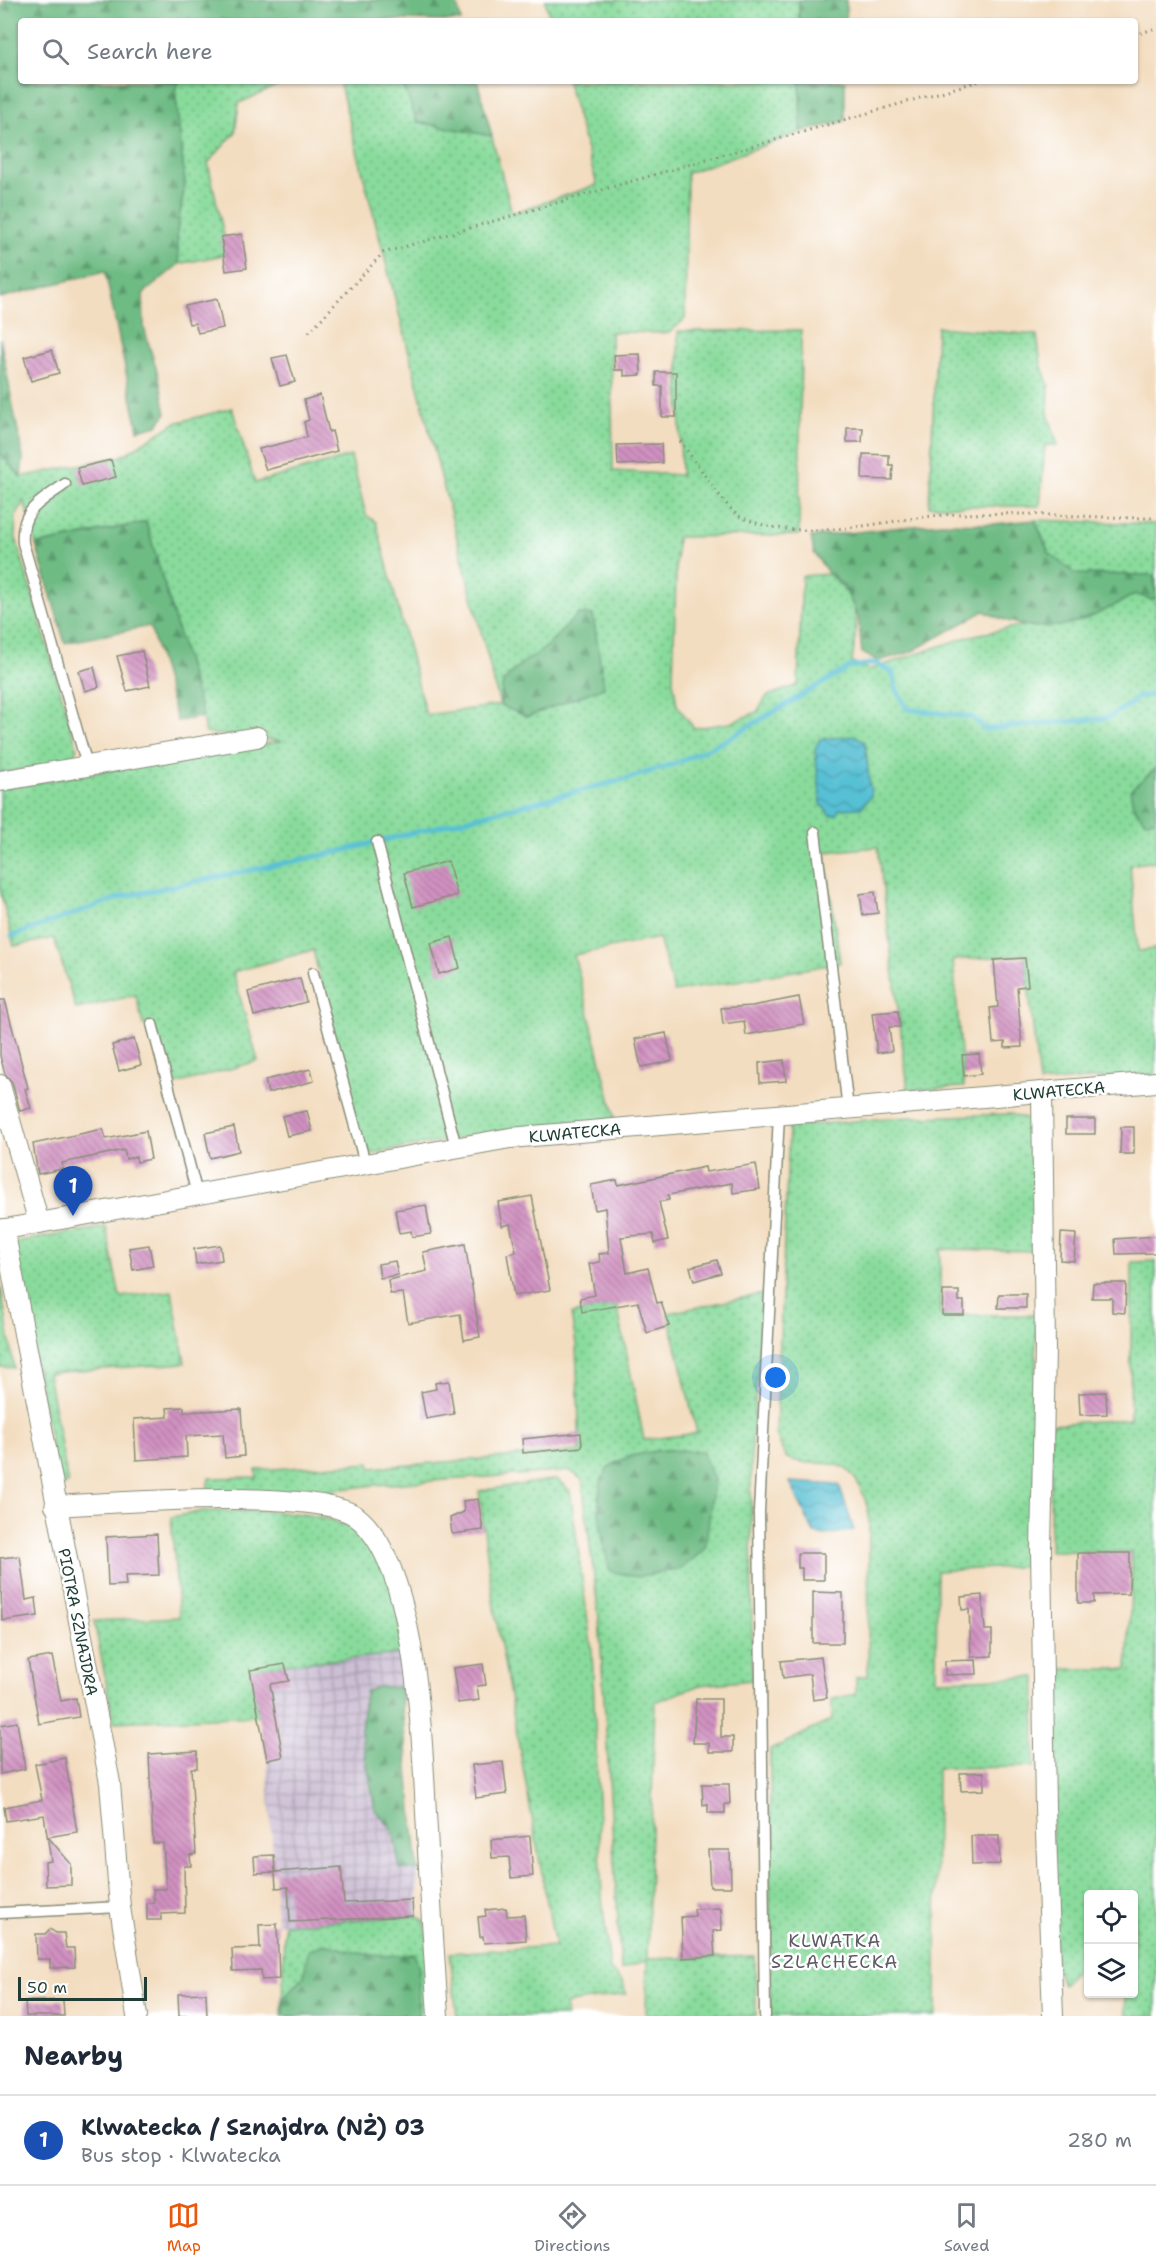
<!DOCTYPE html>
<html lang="en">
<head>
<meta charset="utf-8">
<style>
	body { margin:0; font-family:"Shantell Sans",sans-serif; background:#f2f2f3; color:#1f2937 }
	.controls { position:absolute; right:18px; bottom:18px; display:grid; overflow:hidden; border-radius:6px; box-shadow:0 2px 4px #0004 }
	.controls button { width:54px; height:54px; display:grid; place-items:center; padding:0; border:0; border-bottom:2px solid #e0e1e3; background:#fff; color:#1f2937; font:30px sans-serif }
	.scale { position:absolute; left:18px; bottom:15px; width:129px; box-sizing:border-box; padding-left:6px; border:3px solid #1f3d34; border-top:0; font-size:16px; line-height:21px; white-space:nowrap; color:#1f3d34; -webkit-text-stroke:4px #fff; paint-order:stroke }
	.you { position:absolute; left:776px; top:1378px; width:21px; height:21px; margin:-15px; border:4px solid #fff; border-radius:50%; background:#1a73e8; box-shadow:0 0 0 9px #1a73e833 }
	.badge { display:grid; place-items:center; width:39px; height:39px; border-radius:50%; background:#ea580c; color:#fff; font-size:20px; font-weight:700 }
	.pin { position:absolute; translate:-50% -50px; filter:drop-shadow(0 2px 3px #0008) }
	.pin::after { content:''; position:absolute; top:32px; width:21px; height:18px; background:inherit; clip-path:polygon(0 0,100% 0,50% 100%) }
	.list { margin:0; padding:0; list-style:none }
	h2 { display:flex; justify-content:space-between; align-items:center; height:78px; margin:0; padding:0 24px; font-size:26px }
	h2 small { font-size:20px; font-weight:400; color:#747a83 }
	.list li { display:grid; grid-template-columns:39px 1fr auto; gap:18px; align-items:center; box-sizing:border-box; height:90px; padding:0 24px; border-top:2px solid #e0e1e3 }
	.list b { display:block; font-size:22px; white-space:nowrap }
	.list p { margin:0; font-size:20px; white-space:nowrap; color:#747a83 }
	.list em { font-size:20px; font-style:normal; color:#747a83 }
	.icon { flex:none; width:33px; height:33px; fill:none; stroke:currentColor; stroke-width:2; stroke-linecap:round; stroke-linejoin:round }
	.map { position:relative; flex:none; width:1156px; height:2016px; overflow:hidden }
	.search { position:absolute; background:#fff; box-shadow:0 2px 4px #0004; left:18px; right:18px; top:18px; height:66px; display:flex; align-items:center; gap:15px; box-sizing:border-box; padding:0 21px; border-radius:6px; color:#747a83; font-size:22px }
	.sheet { height:168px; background:#fff }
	nav { display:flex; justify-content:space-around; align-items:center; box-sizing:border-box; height:84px; border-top:2px solid #e0e1e3; background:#fff; font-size:16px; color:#747a83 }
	nav a { display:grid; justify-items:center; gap:3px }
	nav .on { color:#ea580c }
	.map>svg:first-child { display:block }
	.industrial { fill:url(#industrial-grid) }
	.grass { fill:url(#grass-dots); stroke:#548c68; stroke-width:1.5 }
	.forest { fill:url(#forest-firs); stroke:#467c5c; stroke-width:1.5 }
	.water { fill:url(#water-waves); stroke:#3b7e84; stroke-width:1.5 }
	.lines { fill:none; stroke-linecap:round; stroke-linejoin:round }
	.stream { stroke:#57c0d4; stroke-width:5 }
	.building { fill:url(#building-back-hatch) }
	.service-casing { stroke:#898d7a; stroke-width:13 }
	.minor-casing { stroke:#898d7a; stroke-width:22 }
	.path { stroke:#898d7a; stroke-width:3; stroke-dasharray:1.5 4.5; stroke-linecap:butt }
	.service { stroke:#fff; stroke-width:10 }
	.minor { stroke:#fff; stroke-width:20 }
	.labels { text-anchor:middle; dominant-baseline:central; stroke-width:5; stroke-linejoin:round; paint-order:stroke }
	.street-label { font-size:16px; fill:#1f3d34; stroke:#fff }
	.neighbourhood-label { font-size:18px; letter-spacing:1.5px; fill:#5d5a65; stroke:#fff }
</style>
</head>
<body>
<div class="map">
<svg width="1156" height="2016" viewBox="0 0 1156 2016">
	<defs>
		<pattern id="industrial-grid" width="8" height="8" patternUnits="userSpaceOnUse" patternTransform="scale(1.5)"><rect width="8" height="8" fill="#ccbed4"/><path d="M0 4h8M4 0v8" fill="none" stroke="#a59cad"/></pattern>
		<pattern id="grass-dots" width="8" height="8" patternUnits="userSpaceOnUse" patternTransform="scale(1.5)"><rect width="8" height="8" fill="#89db9c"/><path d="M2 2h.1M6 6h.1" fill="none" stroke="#6fb380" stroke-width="1.8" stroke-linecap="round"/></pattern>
		<pattern id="forest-firs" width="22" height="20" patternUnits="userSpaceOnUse" patternTransform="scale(1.5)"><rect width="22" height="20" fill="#6ebb84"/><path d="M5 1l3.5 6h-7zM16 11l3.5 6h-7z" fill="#5a996d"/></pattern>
		<pattern id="water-waves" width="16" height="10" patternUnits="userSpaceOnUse" patternTransform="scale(1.5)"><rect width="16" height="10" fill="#57c0d4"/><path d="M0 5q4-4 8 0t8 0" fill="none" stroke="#479dad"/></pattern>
		<pattern id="building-back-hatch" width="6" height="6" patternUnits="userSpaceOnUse" patternTransform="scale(1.5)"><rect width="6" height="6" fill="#d191c1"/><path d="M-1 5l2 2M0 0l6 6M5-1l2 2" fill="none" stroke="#a9789e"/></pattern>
	</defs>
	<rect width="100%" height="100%" fill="#fff"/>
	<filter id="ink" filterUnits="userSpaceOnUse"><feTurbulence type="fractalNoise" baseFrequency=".0167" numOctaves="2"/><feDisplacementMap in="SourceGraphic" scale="12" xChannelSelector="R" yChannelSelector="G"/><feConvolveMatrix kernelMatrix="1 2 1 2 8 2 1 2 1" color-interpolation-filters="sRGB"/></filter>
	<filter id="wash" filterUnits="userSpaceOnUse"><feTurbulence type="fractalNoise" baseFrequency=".008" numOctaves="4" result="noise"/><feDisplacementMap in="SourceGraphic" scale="24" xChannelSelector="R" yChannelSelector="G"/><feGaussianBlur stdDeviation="1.35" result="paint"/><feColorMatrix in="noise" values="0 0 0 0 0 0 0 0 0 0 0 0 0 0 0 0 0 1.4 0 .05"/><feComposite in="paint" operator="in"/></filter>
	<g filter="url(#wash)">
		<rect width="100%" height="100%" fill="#f3ddc0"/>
		<!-- industrial -->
		<polygon class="industrial" points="403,1654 400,1687 377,1687 375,1809 393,1831 400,1869 418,1871 418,1916 277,1924 267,1760 250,1670 285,1664"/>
		<!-- grass -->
		<g class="grass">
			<polygon points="545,0 799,0 799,21 551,21"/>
			<polygon points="179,81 289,81 239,103 235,133 208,163 228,254 179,264 177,231 185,184 175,90"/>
			<path d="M339,81h138l35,132 85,-28 -30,-104h233l1,51 -114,41 -2,146 -16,14 -58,-1 2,139 68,4 -3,-144 123,-1 -2,205 -122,2 -4,143 4,25 17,23 36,-5 27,-11 10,-16 31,-11 4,-109 27,-2c34,28 28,49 23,89l17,7 101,-34 120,-24 36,-35 -50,-3 -27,-21 -14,-33 121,4v337l-26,4 8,86 18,-2v125l-117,9 -14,-128 -72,5 11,127 -56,3 -30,-243 -53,5 15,111 -166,29 -15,-54 -85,17 41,163 -93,10 -159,27 -50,-205 -80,22 25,89 -89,25 -17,-62 -9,1 -7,-30 -60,14 -22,-71 -40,8 -14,-56v-101l282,-48 -76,-8 -60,-211 -110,23 -12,-44 -8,13 -1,21 62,212 -3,9 -9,6 -65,11v-320l21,24 101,-21 53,-33 57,-15 23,75 96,-27 15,59 10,7 50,193 74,-10z"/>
			<polygon points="937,327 1037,335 1041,364 1049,386 1048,414 1058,445 1045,445 1040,506 929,506"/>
			<path d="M1011,1114l20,7 6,10 -3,120 -94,-2v66h96l-2,251 -97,5 -1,109 100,-3 -2,90 -97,1 -1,248h-166v-266l62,-30v-21l24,-5v-17l12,-1 1,-161c-3,-16 -13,-46 -32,-50 -19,-4 -35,1 -52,-8l-9,-24 13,-306 99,-9z"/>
			<polygon points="106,1227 120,1297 172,1291 185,1363 48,1373 68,1483 59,1487 13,1242"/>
			<polygon points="1156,1261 1156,2016 1126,2016 1125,1994 1134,1994 1134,1894 1088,1894 1088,1968 1079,1968 1063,1984 1055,1968 1049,1669 1127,1669 1132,1572 1131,1552 1050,1551 1051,1424 1130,1419 1132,1262"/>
			<polygon points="0,1282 14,1368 0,1367"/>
			<polygon points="763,1294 751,1456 752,1680 700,1685 655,1702 647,1959 755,1956 756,2016 646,2016 647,1960 621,1970 599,1618 582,1480 571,1471 375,1485 291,1495 207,1492 209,1478 257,1477 256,1470 370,1463 371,1468 580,1451 576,1344 571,1314 617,1305 644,1440 697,1433 668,1313"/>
			<polygon points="557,1479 570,1491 592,1651 602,1898 610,1970 623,1982 626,1994 565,2004 567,2016 457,2016 450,1953 555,1946 493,1601 479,1491"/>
			<path d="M204,1511c54,1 150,-9 178,48 15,29 17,63 21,95l-118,10 -34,6 8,46 -145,6 -20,-101 85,-4 -8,-100z"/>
			<polygon points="418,1916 426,1922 431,2016 282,2016 284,1924"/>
		</g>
		<!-- forest -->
		<g class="forest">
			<polygon points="5,0 456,0 461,21 324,19 321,21 21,21 21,81 179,81 175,90 185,184 177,231 179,264 143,294 144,328 159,378 166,414 157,425 138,430 105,271 0,298 0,8"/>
			<rect x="799" y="0" width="47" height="21"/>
			<polygon points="402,81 477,81 492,136 417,122"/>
			<polygon points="800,81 845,81 845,121 801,132"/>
			<polygon points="0,338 23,458 21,477 0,453"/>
			<path d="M1035,520l14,33 27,21 78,1 2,22 -4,3 -17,-6c-53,31 -93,47 -151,17l-73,41 -33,9 -16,-8 -4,-36 -14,-31 -15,-12 -15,-21 -3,-16 130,-14 53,1z"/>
			<polygon points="146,522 203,717 177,721 150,626 65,643 36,545"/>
			<polygon points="578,614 593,615 604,687 527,717 500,705 503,682 521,664 545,648"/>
			<polygon points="1156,768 1156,820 1145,821 1133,806 1130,790"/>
			<path d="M662,1450l40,1 12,29 -9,69 -23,19 -45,9 -27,-6c-6,-23 -19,-79 -4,-100 12,-15 39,-18 56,-21z"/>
			<polygon points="377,1687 400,1687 418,1871 400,1869 393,1831 375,1809 361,1731 365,1692"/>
			<path d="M325,1943c31,12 57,15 89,11l5,13 -1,49h-134v-18l20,-22 4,-25z"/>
		</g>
		<!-- water -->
		<g class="water">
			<polygon points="856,736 865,742 871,796 861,808 839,809 837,815 830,815 821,804 815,749 820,739"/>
			<polygon points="790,1482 839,1485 854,1530 827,1535 814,1533"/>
		</g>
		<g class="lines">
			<!-- stream -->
			<polyline class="stream" points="12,936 121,897 333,853 626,779 677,763 724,741 850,667 876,663 893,672 896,688 907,709 972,717 985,729 1106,718 1131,704 1139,696 1156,695"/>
		</g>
		<g id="blocks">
			<!-- building -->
			<g class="building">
				<polygon points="242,234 247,268 226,271 221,237"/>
				<polygon points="217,299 223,328 198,333 195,323 189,324 185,306"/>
				<polygon points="52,350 59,373 31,381 24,357"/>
				<polygon points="640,354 641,375 624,376 624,370 615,370 614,355"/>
				<polygon points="287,355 295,382 280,386 272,358"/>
				<polygon points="656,372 676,372 676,417 662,417 662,386 656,386"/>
				<polygon points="320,395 329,432 332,431 337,451 266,470 259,449 307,437 304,422 309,420 304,400"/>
				<polygon points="847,428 863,428 862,442 847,442"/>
				<polygon points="661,444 662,463 618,465 617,445"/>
				<polygon points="863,454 889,455 889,465 893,465 892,480 862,479"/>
				<polygon points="111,460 116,477 82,486 77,468"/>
				<polygon points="142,651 150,686 127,691 117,656"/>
				<polygon points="94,667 99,687 85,691 79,671"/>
				<polygon points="448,861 457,895 413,907 404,873"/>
				<polygon points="875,892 878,913 863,915 860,894"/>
				<polygon points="452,937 460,968 439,974 431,943"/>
				<polygon points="1025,958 1028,986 1017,987 1022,1047 1005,1048 1005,1042 993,1043 990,1008 998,1007 994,960"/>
				<polygon points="300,978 306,1002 254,1016 248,992"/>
				<polygon points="799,997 804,1024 746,1035 744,1021 723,1024 721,1008 752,1006"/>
				<polygon points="0,1000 5,1000 28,1088 25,1089 31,1108 20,1111 12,1082 5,1074 0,1056"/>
				<polygon points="898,1011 900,1027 889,1027 892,1051 877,1053 872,1013"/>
				<polygon points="666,1033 672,1061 641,1067 635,1039"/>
				<polygon points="134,1039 141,1065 119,1071 112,1045"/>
				<polygon points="979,1054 981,1074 964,1076 962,1055"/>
				<polygon points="784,1060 786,1081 760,1083 759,1063"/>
				<polygon points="311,1069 314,1081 268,1093 265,1080"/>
				<polygon points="307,1111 312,1131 287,1136 282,1116"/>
				<rect x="1066" y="1119" width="29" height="15"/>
				<polygon points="234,1127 239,1151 210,1158 205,1133"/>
				<polygon points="1121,1127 1134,1127 1134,1154 1120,1154"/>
				<polygon points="103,1129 106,1139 146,1131 151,1159 137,1162 136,1157 126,1159 124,1150 62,1163 63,1169 38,1174 33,1144"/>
				<polygon points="756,1164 760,1189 733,1193 732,1183 668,1195 669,1200 659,1202 668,1240 655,1243 653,1234 621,1237 627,1273 648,1268 657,1303 661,1302 669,1326 647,1333 638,1302 582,1312 580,1298 595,1295 589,1264 600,1262 599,1254 609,1253 605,1208 595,1210 591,1185 617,1180 618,1185 705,1167 706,1172"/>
				<polygon points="532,1196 550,1290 514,1296 507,1254 516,1252 510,1224 502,1226 498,1202"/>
				<polygon points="426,1205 431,1234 412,1237 411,1231 399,1233 395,1210"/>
				<polygon points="1061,1233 1076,1234 1074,1261 1060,1260"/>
				<polygon points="1156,1236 1156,1253 1116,1254 1115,1239"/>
				<polygon points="465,1244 480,1337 464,1340 460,1314 408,1323 403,1293 390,1294 388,1280 427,1271 423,1252"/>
				<polygon points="149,1245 153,1266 133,1270 129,1248"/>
				<polygon points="220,1245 222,1260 196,1264 194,1249"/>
				<polygon points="717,1260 721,1273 694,1281 690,1267"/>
				<polygon points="395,1261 398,1275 380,1278 378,1264"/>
				<polygon points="1093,1283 1126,1283 1125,1313 1112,1312 1112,1298 1092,1298"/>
				<polygon points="943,1291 959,1291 959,1301 964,1301 964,1315 942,1315"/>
				<polygon points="999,1294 1026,1294 1026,1308 998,1308"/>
				<polygon points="449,1381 454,1414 426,1419 421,1392 436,1389 435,1383"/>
				<polygon points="1106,1392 1107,1414 1080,1415 1079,1393"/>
				<polygon points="184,1407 184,1412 241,1409 244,1456 225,1458 223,1434 186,1436 187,1457 136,1460 134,1419 168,1417 167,1408"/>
				<polygon points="581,1433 582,1447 523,1453 522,1439"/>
				<polygon points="478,1499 483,1530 452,1534 450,1518 464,1512 463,1501"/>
				<polygon points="157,1534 159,1575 125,1576 126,1585 108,1586 106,1537"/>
				<polygon points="798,1553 824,1553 824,1580 802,1580 802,1568 798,1568"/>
				<polygon points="1078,1553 1130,1553 1129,1594 1094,1595 1094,1603 1078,1603"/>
				<polygon points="20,1556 26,1600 36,1598 38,1616 2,1621 0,1558"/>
				<polygon points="813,1592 843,1593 843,1643 813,1643"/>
				<polygon points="982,1595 985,1630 992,1630 992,1656 971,1657 969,1609 962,1610 961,1597"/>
				<polygon points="52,1656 61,1701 76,1698 79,1717 39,1724 28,1660"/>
				<polygon points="821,1657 827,1698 813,1700 810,1674 783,1678 781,1661"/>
				<polygon points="976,1660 977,1674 945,1675 945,1661"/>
				<polygon points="285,1664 289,1681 270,1684 283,1757 267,1760 250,1670"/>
				<polygon points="483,1664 486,1685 477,1686 479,1700 458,1703 453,1668"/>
				<polygon points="696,1699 721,1699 721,1737 733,1737 733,1752 709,1752 709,1743 693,1743"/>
				<polygon points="17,1722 25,1769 0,1774 0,1725"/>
				<polygon points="197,1751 197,1768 191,1768 196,1854 190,1855 191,1866 184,1866 185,1913 161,1914 161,1920 147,1920 147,1903 154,1902 153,1889 166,1889 163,1843 153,1843 149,1754"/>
				<polygon points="65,1758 77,1832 48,1837 71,1864 71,1885 46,1886 45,1862 51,1861 44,1815 6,1821 4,1807 42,1800 35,1764"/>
				<polygon points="503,1762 507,1794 476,1798 472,1765"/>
				<polygon points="984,1772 984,1790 961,1791 960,1773"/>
				<polygon points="702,1784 729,1784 730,1804 725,1804 725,1813 708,1813 708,1804 703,1805"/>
				<polygon points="530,1836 533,1876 511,1878 509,1857 492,1858 491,1840"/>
				<polygon points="971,1836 999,1836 1000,1864 972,1865"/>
				<polygon points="708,1850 730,1850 731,1887 710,1887"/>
				<polygon points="274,1855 275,1872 255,1873 254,1856"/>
				<polygon points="341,1867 344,1903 412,1900 413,1916 290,1922 288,1887 276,1888 275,1872"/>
				<polygon points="506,1908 507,1916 524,1915 526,1940 484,1943 483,1936 480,1937 478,1917 486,1916 485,1910"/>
				<polygon points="721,1908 722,1930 713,1931 715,1956 683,1958 681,1917 695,1916 694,1909"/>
				<polygon points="277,1924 279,1979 262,1980 261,1970 233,1971 232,1949 260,1948 259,1925"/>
				<polygon points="50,1929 56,1933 64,1933 66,1948 74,1948 75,1967 50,1968 50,1959 37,1959 36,1934 45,1934"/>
				<polygon points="206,1993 207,2016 179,2016 178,1994"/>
				<polygon points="63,2000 64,2016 26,2016 25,2001"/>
			</g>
		</g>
	</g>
	<g filter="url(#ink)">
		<use href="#blocks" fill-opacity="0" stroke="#898d7a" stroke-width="1.5"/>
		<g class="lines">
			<defs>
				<g id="service">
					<path d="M65,484c-24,18 -45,25 -42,59l64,222"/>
					<polyline points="815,832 848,1109"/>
					<polyline points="377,842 456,1147"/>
					<polyline points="313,973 365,1163"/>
					<polyline points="152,1024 197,1194"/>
					<polyline points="0,1913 120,1907"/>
					<polyline points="765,2016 759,1512 779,1115"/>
				</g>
				<g id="minor">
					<polyline points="0,781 257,737"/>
					<polyline points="0,1085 39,1223"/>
					<polyline points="1042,1092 1045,1349 1041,1550 1045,1807 1053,2016"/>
					<polyline points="4,1229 110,1783 120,1907 137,2016"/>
					<polyline points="0,1230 510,1138 1156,1082"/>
					<path d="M55,1506c56,-3 263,-19 302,11 63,49 65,237 70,313 3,62 7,124 11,186"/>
				</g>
			</defs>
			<!-- service casing -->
			<use href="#service" class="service-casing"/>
			<!-- minor casing -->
			<use href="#minor" class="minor-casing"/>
			<!-- path -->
			<g class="path">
				<polyline points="1135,35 1156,28"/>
				<polyline points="309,332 383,253 979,81"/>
				<path d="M680,441c11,14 47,69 59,75 65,32 152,0 221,-2 65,-2 131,4 196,4"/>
			</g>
			<!-- service -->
			<use href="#service" class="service"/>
			<!-- minor -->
			<use href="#minor" class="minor"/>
		</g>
	</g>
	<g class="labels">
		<!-- street labels -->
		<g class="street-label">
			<text transform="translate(1059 1091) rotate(-5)">KLWATECKA</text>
			<text transform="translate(575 1133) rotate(-5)">KLWATECKA</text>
			<text transform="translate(78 1622) rotate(79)">PIOTRA SZNAJDRA</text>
		</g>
		<!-- neighbourhood labels -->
		<g class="neighbourhood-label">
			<text x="835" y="1941">KLWATKA<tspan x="835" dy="21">SZLACHECKA</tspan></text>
		</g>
	</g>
</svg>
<div class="controls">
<button><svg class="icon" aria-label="locate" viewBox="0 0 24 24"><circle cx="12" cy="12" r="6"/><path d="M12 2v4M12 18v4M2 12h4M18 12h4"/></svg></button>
<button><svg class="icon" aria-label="layers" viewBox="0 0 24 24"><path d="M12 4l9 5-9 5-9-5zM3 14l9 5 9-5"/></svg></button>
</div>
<div class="scale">50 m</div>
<div class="you"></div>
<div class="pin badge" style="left:73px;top:1216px;background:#1a4fb4">1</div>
<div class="search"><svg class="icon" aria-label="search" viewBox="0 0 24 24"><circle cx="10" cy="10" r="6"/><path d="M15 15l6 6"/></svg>Search here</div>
</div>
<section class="sheet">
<h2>Nearby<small></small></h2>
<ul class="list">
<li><span class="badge" style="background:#1a4fb4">1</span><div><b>Klwatecka / Sznajdra (NŻ) 03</b><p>Bus stop · Klwatecka</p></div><em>280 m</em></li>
</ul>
</section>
<nav>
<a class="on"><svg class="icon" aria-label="map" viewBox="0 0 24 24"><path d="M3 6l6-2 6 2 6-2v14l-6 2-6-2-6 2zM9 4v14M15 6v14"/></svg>Map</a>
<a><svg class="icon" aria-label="directions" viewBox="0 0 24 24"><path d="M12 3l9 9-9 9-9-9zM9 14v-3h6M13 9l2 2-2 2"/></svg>Directions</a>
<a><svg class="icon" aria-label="saved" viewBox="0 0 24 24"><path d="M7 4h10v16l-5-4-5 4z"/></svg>Saved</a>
</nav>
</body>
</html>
